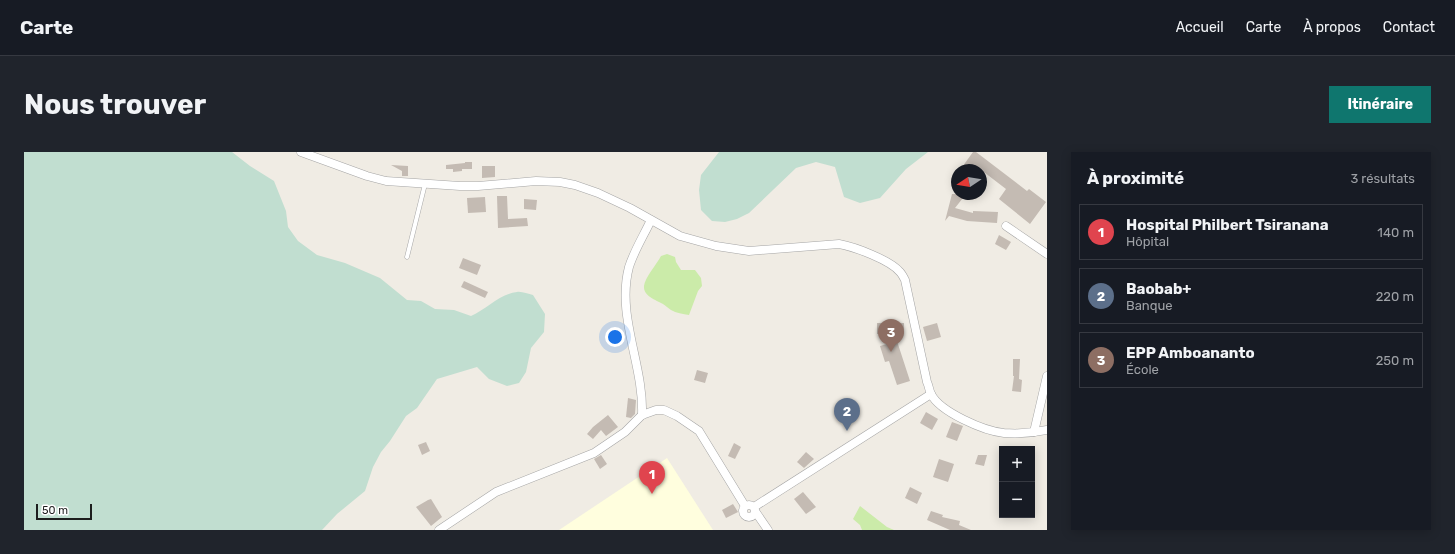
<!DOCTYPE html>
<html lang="fr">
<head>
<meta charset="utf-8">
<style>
	body { margin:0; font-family:Rubik,sans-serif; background:#20242c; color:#f1f3f6 }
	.controls { position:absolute; right:12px; bottom:12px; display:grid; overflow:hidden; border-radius:0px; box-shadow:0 2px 10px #0003 }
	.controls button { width:36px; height:36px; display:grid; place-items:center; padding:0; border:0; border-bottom:1px solid #363941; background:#171b24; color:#f1f3f6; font:20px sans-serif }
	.compass { position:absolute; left:927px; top:12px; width:36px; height:36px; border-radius:50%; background:#171b24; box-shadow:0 2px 10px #0003; rotate:258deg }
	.scale { position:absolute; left:12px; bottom:10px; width:56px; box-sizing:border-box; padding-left:4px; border:2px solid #1e1e1e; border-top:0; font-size:11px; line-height:14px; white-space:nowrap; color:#1e1e1e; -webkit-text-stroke:3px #fff; paint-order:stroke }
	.you { position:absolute; left:591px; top:185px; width:14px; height:14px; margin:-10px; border:3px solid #fff; border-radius:50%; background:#1a73e8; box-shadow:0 0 0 6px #1a73e833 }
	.badge { display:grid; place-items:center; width:26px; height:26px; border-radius:50%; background:#0f766e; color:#fff; font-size:13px; font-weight:700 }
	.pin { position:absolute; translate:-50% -33px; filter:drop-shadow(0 1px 2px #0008) }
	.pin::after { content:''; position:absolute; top:21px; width:14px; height:12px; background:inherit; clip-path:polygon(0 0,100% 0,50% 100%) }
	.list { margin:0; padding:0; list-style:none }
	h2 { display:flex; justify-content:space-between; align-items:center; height:52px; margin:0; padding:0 16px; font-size:17px }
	h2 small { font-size:13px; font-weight:400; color:#9ea1a6 }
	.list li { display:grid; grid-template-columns:26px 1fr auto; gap:12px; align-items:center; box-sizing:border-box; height:56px; margin:0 8px 8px; padding:0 8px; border:1px solid #363941; border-radius:0px }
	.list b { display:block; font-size:15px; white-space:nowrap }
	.list p { margin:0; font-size:13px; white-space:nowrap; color:#9ea1a6 }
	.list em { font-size:13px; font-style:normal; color:#9ea1a6 }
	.map { position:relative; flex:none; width:1023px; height:378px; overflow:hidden; border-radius:0px }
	header { display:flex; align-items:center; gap:24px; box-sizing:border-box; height:56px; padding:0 20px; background:#171b24; border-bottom:1px solid #363941 }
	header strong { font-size:19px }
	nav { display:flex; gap:22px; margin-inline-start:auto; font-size:14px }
	.intro { display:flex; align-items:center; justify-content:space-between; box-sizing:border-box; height:96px; padding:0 24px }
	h1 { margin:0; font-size:28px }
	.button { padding:10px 18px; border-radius:0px; background:#0f766e; color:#fff; font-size:14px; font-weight:700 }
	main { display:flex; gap:24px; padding:0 24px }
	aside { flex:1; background:#171b24; border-radius:0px; box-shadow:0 2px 10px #0003 }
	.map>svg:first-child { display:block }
	.education { fill:#fffede }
	.grass { fill:#cbeba9 }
	.wetland { fill:#c1ded0 }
	.building { fill:#c4bbb3 }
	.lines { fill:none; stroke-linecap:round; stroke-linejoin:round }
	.service-casing { stroke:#a5a5a5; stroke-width:5 }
	.minor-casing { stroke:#a5a5a5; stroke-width:9 }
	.service { stroke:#fff; stroke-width:4 }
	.minor { stroke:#fff; stroke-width:8 }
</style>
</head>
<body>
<header>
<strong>Carte</strong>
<nav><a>Accueil</a><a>Carte</a><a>À propos</a><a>Contact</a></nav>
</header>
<div class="intro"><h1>Nous trouver</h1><a class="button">Itinéraire</a></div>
<main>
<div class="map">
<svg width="1023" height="378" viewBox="0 0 1023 378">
	<rect width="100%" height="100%" fill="#f0ece4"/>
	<!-- education -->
	<polygon class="education" points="643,306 689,378 535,378"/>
	<!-- grass -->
	<g class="grass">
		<path d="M643,102l8,3 1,5 5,8h14l6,8 1,8 -4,5 -9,24c-6,-1 -13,-2 -18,-5 -3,-2 -5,-4 -8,-6 -7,-4 -20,-8 -19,-18 1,-9 13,-22 17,-30z"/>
		<polygon points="836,354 863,375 870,378 838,378 836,373 829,367"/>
	</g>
	<!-- wetland -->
	<g class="wetland">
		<path d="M0,0h208l18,14 24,15 12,30 2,16 10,14 19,14 28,8 35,15 27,22 14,1 14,8 19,1 17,6c16,-7 28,-22 46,-24 4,-1 11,2 16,3l12,19 -1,18 -13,16 -5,24 -7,11 -12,3 -18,-7 -12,-12 -40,12 -20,29 -11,8 -16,25 -9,11 -8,15 -8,24 -28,23 -15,16h-298z"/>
		<polygon points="695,0 904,0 882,17 856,46 836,51 820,45 811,15 792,10 772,16 725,61 713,67 701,70 688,69 677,58 675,38 677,23"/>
	</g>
	<!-- building -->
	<g class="building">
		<polygon points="949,0 952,0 1003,39 1005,37 1022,50 1006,72 975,47 982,37 952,14 949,18 936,18"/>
		<polygon points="441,10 448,10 448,17 438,17 438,19 429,20 429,17 422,17 422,13 441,11"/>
		<polygon points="367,13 384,14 384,24 378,24 378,19"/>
		<polygon points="458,14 471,14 471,25 458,26"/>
		<polygon points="928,42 942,42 931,56 949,61 949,59 974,60 973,71 943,69 925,64 921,69"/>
		<polygon points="473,44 483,44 484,67 503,66 504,74 474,76"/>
		<polygon points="461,45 462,60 444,61 443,46"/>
		<polygon points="500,47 513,48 512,58 500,57"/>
		<polygon points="975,83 987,90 982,98 971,92"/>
		<polygon points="439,106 457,113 453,123 435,116"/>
		<polygon points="440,129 464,140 461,146 437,135"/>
		<rect x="853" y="171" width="27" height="11"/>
		<polygon points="913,171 917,185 903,189 899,175"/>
		<polygon points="873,189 886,229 873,233 865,209 861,210 856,194"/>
		<polygon points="989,207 996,207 995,227 998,228 997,240 988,239 990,224 989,224"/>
		<polygon points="673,218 684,221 681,231 670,228"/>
		<polygon points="604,246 612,248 611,262 607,266 602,265"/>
		<polygon points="902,260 914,267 908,278 896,271"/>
		<polygon points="584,263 594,275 582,284 577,278 569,287 563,282 569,275"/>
		<polygon points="928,270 939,274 933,289 922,285"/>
		<polygon points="402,290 406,299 398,303 394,293"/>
		<polygon points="710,291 717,295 711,307 704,304"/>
		<polygon points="782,300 790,307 780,316 773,310"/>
		<polygon points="577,303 583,312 576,317 570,307"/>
		<polygon points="954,303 963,303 960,314 951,312"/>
		<polygon points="915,307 930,312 924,330 909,325"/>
		<polygon points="886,335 898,341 893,352 881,346"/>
		<polygon points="779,340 792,355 782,362 770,347"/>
		<polygon points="407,347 418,365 407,374 392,355 404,348"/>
		<polygon points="709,352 714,360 702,366 698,358"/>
		<polygon points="907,359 919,363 918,365 936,369 935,373 947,378 926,378 903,368"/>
	</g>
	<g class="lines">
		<defs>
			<polyline id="service" points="383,105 401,32"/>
			<g id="minor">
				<path d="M277,0l66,24 19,5 74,5h18l58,-5 24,1 15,3 23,8 32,15 50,28 36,10 33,5 90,-7c16,3 51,16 61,28 2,2 4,6 5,8l22,102c2,4 2,8 4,12 9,18 53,37 73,39 14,1 29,0 43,-3"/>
				<polyline points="982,74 1023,102"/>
				<path d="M618,263c2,-50 -26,-99 -13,-148 5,-16 15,-32 22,-47"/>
				<polyline points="1010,280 1023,224"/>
				<circle cx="725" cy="359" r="6"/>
				<polyline points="730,355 907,242"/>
				<polyline points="731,359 744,378"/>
				<polyline points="415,378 472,340 570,301 601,280 618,263 632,258 640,258 653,264 675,279 721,354"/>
			</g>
		</defs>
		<!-- service casing -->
		<use href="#service" class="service-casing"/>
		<!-- minor casing -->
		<use href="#minor" class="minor-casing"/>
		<!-- service -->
		<use href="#service" class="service"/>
		<!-- minor -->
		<use href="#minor" class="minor"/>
	</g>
</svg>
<div class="controls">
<button>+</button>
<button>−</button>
</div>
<svg class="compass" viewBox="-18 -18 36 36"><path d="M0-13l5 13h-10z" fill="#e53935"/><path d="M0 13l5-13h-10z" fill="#9ea1a6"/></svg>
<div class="scale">50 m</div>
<div class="you"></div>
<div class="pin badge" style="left:628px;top:342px;background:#e0444e">1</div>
<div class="pin badge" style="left:823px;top:279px;background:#5c6f8a">2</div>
<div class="pin badge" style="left:867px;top:200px;background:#8d6e63">3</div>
</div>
<aside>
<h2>À proximité<small>3 résultats</small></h2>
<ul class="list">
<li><span class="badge" style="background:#e0444e">1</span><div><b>Hospital Philbert Tsiranana</b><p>Hôpital</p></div><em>140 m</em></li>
<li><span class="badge" style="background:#5c6f8a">2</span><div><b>Baobab+</b><p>Banque</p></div><em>220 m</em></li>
<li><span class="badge" style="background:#8d6e63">3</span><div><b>EPP Amboananto</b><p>École</p></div><em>250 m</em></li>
</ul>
</aside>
</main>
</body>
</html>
